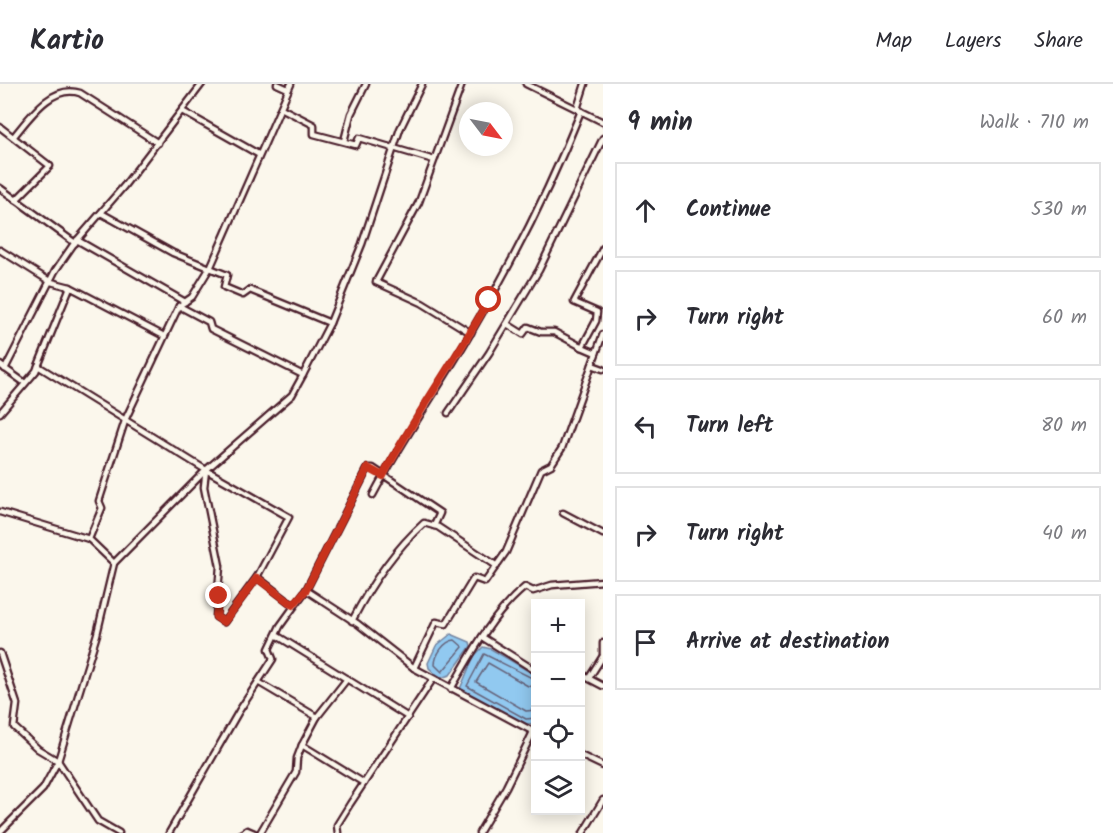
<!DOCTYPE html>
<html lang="en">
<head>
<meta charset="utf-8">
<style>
	body { margin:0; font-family:Kalam,sans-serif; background:#f7f7f7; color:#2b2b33 }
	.controls { position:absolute; right:18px; bottom:18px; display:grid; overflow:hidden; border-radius:0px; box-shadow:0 3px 15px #0003 }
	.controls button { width:54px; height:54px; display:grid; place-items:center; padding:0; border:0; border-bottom:2px solid #e1e1e2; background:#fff; color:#2b2b33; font:30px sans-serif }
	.compass { position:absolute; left:459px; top:18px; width:54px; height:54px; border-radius:50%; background:#fff; box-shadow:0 3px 15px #0003; rotate:122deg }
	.stop { position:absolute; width:18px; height:18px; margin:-14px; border:4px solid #c8321e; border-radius:50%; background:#fff }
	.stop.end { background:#c8321e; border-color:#fff; box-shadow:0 2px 6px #0008 }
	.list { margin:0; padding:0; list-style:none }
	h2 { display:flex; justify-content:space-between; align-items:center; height:78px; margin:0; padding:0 24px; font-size:26px }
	h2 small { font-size:20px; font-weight:400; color:#7c7c81 }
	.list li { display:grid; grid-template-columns:39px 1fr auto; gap:18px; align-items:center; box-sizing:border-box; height:96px; margin:0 12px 12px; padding:0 12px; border:2px solid #e1e1e2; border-radius:0px }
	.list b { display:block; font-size:22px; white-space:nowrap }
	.list em { font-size:20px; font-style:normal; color:#7c7c81 }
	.icon { flex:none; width:33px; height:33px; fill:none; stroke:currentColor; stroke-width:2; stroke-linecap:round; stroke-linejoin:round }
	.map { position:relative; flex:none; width:603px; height:749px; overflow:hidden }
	header { display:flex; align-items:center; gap:36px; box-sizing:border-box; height:84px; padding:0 30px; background:#fff; border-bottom:2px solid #e1e1e2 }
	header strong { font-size:28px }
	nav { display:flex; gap:33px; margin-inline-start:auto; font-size:21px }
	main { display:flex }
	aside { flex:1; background:#fff }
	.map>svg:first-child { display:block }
	.water { fill:#91c9f0; stroke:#7585a1; stroke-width:1.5 }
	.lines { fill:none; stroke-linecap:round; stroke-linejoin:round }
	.shore { stroke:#66637a; stroke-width:1.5 }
	.minor-casing { stroke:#4a1f2b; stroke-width:9 }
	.minor { stroke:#fbf7ec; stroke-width:4.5 }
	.route { stroke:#c8321e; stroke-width:8 }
</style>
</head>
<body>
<header>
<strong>Kartio</strong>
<nav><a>Map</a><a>Layers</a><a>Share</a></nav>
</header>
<main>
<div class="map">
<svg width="603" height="749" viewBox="0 0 603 749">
	<rect width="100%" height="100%" fill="#fbf7ec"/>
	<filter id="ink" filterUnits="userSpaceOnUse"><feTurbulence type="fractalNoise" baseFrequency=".0167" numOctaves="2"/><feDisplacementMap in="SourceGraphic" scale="12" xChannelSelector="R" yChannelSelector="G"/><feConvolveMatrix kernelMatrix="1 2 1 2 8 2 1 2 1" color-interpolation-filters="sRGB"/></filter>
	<g filter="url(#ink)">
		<!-- water -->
		<g class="water">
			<polygon points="451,550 470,558 471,562 450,591 440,594 429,584 428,579 436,562"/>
			<polygon points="483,563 491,565 535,591 534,639 524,641 460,605 474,572"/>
		</g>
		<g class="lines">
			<!-- shore -->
			<g class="shore">
				<path d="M455,556l8,7 -21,25 -7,-7c0,-10 9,-24 20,-25z"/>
				<polyline points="536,596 484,570 467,602 526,635 536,634"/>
				<polyline points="536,603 528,602 488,579 476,598 526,627 536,626"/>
			</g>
			<defs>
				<g id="minor">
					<polyline points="277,0 288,5"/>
					<polyline points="462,0 419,118 376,198 422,219 471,249"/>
					<polyline points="526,0 603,38"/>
					<polyline points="281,24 314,41 314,50 356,61 359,54 434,76"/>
					<polyline points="577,25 585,0"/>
					<polyline points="182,27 258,70"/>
					<polyline points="0,43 50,82 16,116"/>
					<path d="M14,52c16,-19 38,-52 66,-43l78,50"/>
					<polyline points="344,57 351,30 366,0"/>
					<polyline points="0,104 75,159"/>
					<polyline points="101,129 173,169 227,191 224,203 243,211 250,206 330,239 362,160 400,45 422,0"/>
					<polyline points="77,156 185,218"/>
					<polyline points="0,166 51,198 70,203 164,252"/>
					<polyline points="507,240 523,250 528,243 541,248 554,248 582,263"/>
					<polyline points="596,269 582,263 596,237 597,228 574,218 603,164"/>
					<polyline points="0,281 25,299"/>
					<polyline points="592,281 603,285"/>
					<polyline points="38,282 206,386 289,433 257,493"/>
					<polyline points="5,285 55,187 73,161 124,102 202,0"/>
					<polyline points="303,291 330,239"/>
					<polyline points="0,329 36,287 70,203"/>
					<polyline points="448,329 489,269 539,186 603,54"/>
					<polyline points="206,386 204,403 220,482 216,533 224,538 257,493 293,521"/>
					<path d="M373,411c31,-59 69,-111 101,-168 41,-69 77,-141 107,-216"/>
					<polyline points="0,428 89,455"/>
					<polyline points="563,429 603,450"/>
					<polyline points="114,479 206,386 292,311 303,291 211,245 209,238 179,222"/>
					<polyline points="306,506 358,540 414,584 536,649"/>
					<path d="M352,537c19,-37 41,-70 72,-98l14,4 59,39"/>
					<polyline points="276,551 408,633"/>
					<polyline points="482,553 536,587"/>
					<polyline points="603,559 603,570"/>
					<polyline points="0,569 17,620 14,643 38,665 58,677"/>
					<polyline points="414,584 436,538 446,540 474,494 485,498 506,468 541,386 551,381 562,364 603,250"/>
					<polyline points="580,590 603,602"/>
					<polyline points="589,594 603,572"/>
					<polyline points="258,598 317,633 302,661 364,699"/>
					<path d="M451,605c20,-35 42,-76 74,-102l8,4 19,-6 51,-4"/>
					<polyline points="317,633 347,595"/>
					<polyline points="580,671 603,682"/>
					<polyline points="58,677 98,737 119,749"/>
					<polyline points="0,748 43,705 58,677 97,550 114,479 89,455 102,424 99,417 126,334 179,222 192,213 211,182 291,0"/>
					<polyline points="169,749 239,627 273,575 269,565 280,542 306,506 368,384 373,384 440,429 434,442"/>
					<polyline points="242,749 247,746 254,749"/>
					<polyline points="260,749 296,688 297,674 302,661"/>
					<polyline points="338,749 337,741 350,720 433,595"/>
					<polyline points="479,749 506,703 536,642"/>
					<polyline points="583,749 603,716"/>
				</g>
			</defs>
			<!-- minor casing -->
			<use href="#minor" class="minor-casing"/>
			<!-- minor -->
			<use href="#minor" class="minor"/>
		</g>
	</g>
	<g class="lines" filter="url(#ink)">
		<!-- route -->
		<path class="route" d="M219,512l-3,21 8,5 33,-44 36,27 13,-15 62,-122 15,8c32,-61 73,-116 106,-176"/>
	</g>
</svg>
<div class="controls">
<button>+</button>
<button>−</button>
<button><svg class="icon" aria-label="locate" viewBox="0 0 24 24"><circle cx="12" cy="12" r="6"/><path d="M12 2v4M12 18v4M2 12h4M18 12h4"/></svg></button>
<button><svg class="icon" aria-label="layers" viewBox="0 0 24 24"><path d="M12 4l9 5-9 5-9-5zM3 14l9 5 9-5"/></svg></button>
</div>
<svg class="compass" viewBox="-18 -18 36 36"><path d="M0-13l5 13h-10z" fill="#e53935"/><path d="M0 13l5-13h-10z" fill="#7c7c81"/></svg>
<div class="stop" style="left:489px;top:216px"></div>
<div class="stop end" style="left:219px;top:512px"></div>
</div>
<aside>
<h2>9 min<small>Walk · 710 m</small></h2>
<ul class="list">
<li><svg class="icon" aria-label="ahead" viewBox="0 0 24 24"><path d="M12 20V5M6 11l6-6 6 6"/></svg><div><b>Continue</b></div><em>530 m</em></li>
<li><svg class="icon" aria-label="right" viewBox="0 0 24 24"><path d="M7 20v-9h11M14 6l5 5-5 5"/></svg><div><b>Turn right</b></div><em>60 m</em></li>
<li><svg class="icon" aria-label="left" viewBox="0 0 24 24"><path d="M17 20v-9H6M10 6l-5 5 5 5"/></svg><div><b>Turn left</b></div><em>80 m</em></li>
<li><svg class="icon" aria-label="right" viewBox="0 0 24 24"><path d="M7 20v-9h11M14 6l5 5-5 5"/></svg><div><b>Turn right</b></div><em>40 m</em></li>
<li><svg class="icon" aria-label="arrive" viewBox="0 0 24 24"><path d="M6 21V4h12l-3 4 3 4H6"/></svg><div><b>Arrive at destination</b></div></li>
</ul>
</aside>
</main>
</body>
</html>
